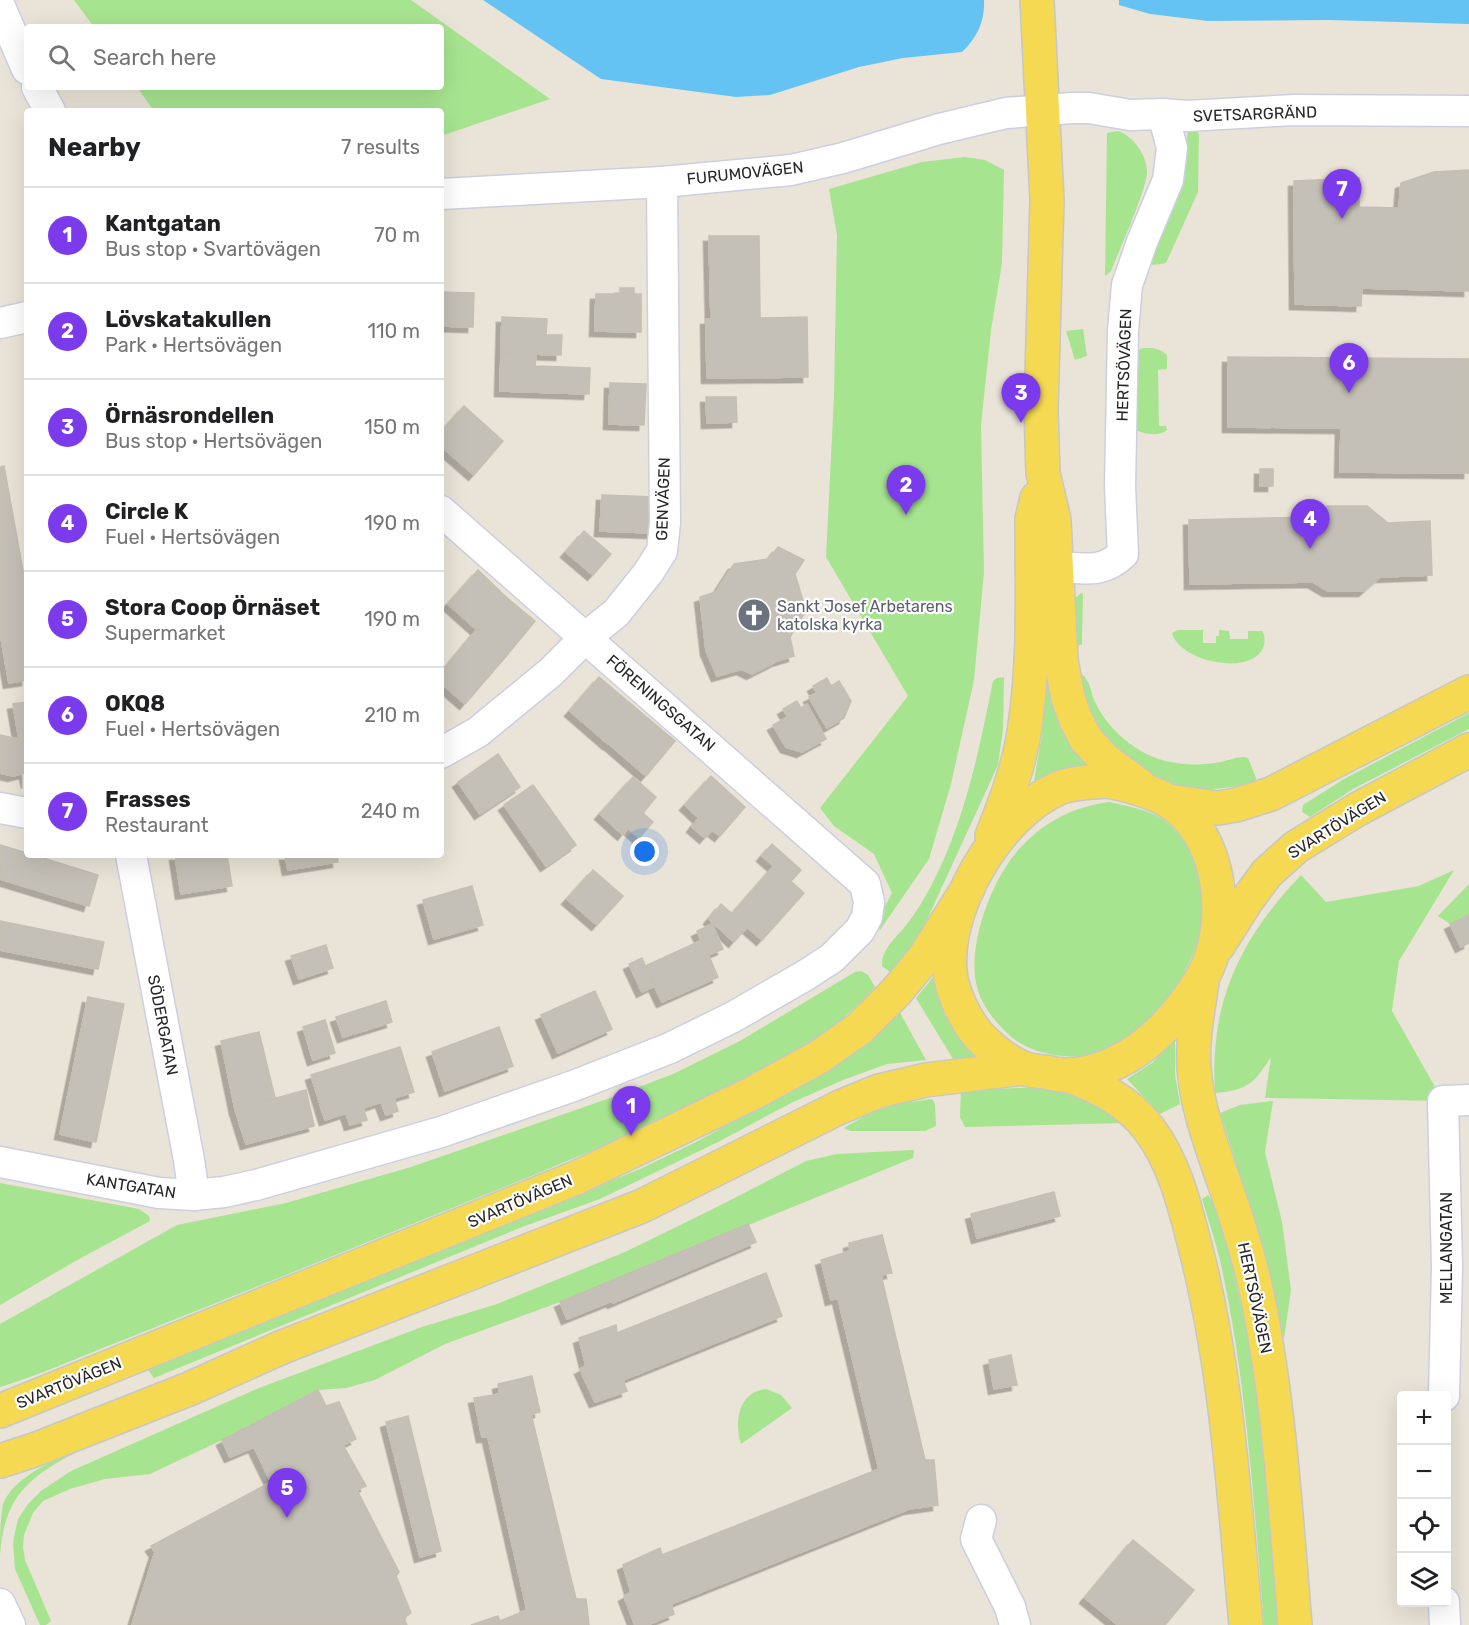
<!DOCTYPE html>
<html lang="en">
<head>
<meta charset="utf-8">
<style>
	body { margin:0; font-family:Rubik,sans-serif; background:#f2f2f2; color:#202124 }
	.controls { position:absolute; right:18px; bottom:18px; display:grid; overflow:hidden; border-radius:6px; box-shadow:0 6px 24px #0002 }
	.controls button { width:54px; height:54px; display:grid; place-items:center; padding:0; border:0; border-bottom:2px solid #e0e0e0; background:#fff; color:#202124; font:30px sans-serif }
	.you { position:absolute; left:645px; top:852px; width:21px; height:21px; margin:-15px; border:4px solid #fff; border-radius:50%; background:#1a73e8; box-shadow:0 0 0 9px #1a73e833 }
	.badge { display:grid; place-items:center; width:39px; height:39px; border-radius:50%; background:#7c3aed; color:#fff; font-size:20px; font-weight:700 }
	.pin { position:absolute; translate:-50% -50px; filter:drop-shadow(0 2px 3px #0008) }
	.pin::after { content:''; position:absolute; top:32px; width:21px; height:18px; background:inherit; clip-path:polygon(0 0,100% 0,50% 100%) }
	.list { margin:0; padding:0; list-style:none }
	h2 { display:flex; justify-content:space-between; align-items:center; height:78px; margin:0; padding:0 24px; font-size:26px }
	h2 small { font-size:20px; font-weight:400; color:#757577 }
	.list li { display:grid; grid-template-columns:39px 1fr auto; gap:18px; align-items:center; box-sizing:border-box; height:96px; padding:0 24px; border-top:2px solid #e0e0e0 }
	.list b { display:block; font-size:22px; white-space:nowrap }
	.list p { margin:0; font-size:20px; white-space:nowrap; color:#757577 }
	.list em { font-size:20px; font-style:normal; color:#757577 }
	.icon { flex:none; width:33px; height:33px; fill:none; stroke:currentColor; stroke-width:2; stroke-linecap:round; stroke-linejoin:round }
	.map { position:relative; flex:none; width:1469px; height:1625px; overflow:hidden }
	.search { position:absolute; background:#fff; box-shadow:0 6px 24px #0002; left:24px; top:24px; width:420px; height:66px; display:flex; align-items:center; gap:15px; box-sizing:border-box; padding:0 21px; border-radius:6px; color:#757577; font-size:22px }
	.panel { position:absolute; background:#fff; box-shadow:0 6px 24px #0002; left:24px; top:108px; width:420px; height:750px; border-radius:6px }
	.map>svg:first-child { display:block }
	.green { fill:#a7e490 }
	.water { fill:#64c3f2 }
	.building { fill:#c5c0b7; stroke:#c5bfb1; stroke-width:1.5; filter:url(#shadow) }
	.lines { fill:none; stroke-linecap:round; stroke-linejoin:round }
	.minor-casing { stroke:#cccfe1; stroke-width:33 }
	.major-casing { stroke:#c7c7c7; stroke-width:36 }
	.minor { stroke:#fff; stroke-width:30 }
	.major { stroke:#f5d952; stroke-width:33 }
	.labels { text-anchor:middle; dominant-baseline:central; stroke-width:4.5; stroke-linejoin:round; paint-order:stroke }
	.street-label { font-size:16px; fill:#272727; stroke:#fff }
	.worship-label { font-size:16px; fill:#5b616d; stroke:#fff; text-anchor:start }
</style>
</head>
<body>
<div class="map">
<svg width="1469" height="1625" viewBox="0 0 1469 1625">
	<defs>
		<filter id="shadow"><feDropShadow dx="-5.5" dy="5.5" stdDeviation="0" flood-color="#0004"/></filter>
	</defs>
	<rect width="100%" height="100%" fill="#eae3d7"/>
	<!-- green -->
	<g class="green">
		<polygon points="74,0 411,0 550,99 441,136 441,111 154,111 137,87 441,87 441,27 94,27"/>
		<polygon points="1188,130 1196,130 1199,134 1198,192 1166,263 1153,265 1150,263 1148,259 1178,197 1183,177"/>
		<path d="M1118,131c15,5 28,23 29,39 1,18 -28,80 -36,101l-6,5 2,-143z"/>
		<polygon points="965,157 985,160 1004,170 1002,263 991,330 981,425 984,572 974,680 951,784 929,859 880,930 877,921 892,893 874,854 834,826 820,808 908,696 826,557 834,396 837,235 829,189 922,162"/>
		<polygon points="1083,329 1087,356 1075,360 1066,331"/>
		<path d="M1143,348c10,0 17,0 24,7v14l-9,1 1,56h7l1,4c-9,7 -22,4 -32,0l1,-79z"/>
		<polygon points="1081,593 1083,594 1082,640 1082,644 1070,650 1071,602"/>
		<path d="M1178,630h25v13h13v-7h3v-6l10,1 1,8h18v-8h14c3,5 3,8 2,14 -9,33 -85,17 -92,-12z"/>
		<path d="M1074,673c5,0 10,1 12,6 5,6 5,15 8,21 9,20 25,37 42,48 26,17 56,19 85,14 10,-2 18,-7 27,-4l8,20v4c-22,5 -42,9 -65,6 -27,-4 -87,-37 -100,-62 -9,-15 -11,-36 -17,-53z"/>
		<polygon points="1054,675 1089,765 1061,771 1034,781 1042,734 1044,676"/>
		<path d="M1004,677l-1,52 -5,36 -79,172 -28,36 -9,-7c-1,-17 16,-30 25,-42 9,-12 16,-23 23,-36 34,-64 49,-136 63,-207l4,-3z"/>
		<polygon points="1469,713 1469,729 1353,789 1310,817 1302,812 1303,805 1344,779"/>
		<path d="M1110,802c20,5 43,8 59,22 25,23 40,62 35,95 -7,42 -45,105 -84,125 -20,11 -43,15 -65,11 -21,-3 -38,-11 -52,-26 -11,-11 -22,-26 -26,-42 -11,-41 16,-113 46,-142 24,-25 53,-39 87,-43z"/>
		<path d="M1454,870l-55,91 -7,50 51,90 -178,-3 6,-41c-17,27 -24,33 -56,36 -6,-90 25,-154 86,-218l25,27 93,-16z"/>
		<polygon points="1469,884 1469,915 1450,924 1438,916"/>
		<path d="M861,971l7,4 7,12c-36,43 -87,68 -135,93 -118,63 -242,109 -365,159 -86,35 -171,69 -257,103 -39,15 -78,33 -118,45v-63l177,-99 109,-22 125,-36 202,-70 60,-23 67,-33 115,-69z"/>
		<polygon points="935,975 979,1057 953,1059 916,998"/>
		<polygon points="899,1011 926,1060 887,1064 843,1080 791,1103 718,1142 600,1199 522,1227 154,1378 148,1370 640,1169 700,1140 832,1067"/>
		<polygon points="1175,1039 1175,1074 1180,1104 1160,1114 1127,1079 1152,1063"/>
		<polygon points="1048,1087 1085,1094 1125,1123 965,1127 960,1117 961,1090"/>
		<polygon points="932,1099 935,1104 936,1126 925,1131 850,1131 844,1128 870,1113 897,1104"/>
		<path d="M1273,1101l-8,51 17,70 9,68 -7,49c-17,-77 -39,-151 -64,-226l20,-8z"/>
		<polygon points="914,1150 913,1158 560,1302 445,1344 375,1380 346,1388 318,1390 222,1440 150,1474 105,1479 70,1489 43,1501 33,1513 24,1535 23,1547 25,1560 51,1621 46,1625 40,1625 15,1569 13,1544 15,1532 18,1519 28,1504 41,1491 71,1471 259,1388 422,1327 497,1304 625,1252 717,1207 806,1161 837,1154"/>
		<polygon points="0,1183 139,1209 149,1216 150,1221 79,1259 0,1305"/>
		<path d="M1208,1195l6,9 16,53 21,92 17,150 10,126h-14c-10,-119 -17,-239 -42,-356 -5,-23 -13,-47 -20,-70z"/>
		<path d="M766,1389l15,6 11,13 -51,36c-7,-22 -3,-52 25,-55z"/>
		<path d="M95,1441c-6,7 -19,11 -28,16 -45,25 -63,46 -67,98 0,-16 0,-35 3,-51 12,-31 64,-49 92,-63z"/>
	</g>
	<!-- water -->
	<g class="water">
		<path d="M483,0h501c1,21 -7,38 -22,52l-59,6 -44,9 -89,28 -34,2 -135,-18z"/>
		<polygon points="1119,0 1469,0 1469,24 1329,20 1208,21 1150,14 1119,5"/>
	</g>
	<!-- building -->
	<g class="building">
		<polygon points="1469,170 1469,291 1362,288 1361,306 1295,304 1294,181 1359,178 1359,207 1399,208 1401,183 1434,172"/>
		<polygon points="709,236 759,236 760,318 807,317 808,377 707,378 706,319 711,319"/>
		<polygon points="620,288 634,288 634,294 641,294 641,332 595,331 596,294 620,294"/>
		<polygon points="441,292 474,293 473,327 441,326"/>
		<polygon points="502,317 547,319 546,335 562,335 561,355 501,353"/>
		<polygon points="501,353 536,354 535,366 590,368 589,394 500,391"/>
		<polygon points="1228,357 1469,359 1469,473 1340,472 1341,428 1228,427"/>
		<polygon points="610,383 646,384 644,425 609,424"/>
		<polygon points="706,397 736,397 737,422 707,423"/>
		<polygon points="464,406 503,441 474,475 441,446 441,432"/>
		<polygon points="4,466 27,593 27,680 9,683 0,632 0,467"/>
		<rect x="1260" y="469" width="13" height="17"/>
		<polygon points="602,495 655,497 654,533 600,531"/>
		<polygon points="1327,506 1367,506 1388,523 1430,521 1432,575 1380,577 1364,591 1328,591 1313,582 1190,584 1189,520 1315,517"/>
		<polygon points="584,531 611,554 593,575 566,552"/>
		<polygon points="778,547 804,560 795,574 806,611 790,637 794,656 777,661 752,674 742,669 717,676 706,650 700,597 716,592 734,564 769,559"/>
		<polygon points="478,570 506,597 476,629 448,604"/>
		<polygon points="506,597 535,621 508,654 478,628"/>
		<polygon points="478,628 508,654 465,704 441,683 441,673"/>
		<polygon points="599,677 637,709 608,744 570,711"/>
		<polygon points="827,678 831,686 839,681 851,701 844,718 827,728 809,697 817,693 813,686"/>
		<polygon points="797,701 801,708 807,704 826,739 802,752 786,747 773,725 788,717 783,709"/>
		<polygon points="27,702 27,783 25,773 13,776 0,773 0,735 19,739 13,704"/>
		<polygon points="637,709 675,741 646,776 608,743"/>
		<polygon points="498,754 520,787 480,814 458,782"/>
		<polygon points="711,776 745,807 720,836 712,830 705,838 692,827 699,818 685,805"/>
		<polygon points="633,777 656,797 643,813 653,822 639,838 628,828 623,835 600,814"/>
		<polygon points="533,785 576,845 546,866 504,805"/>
		<polygon points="772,844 801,870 791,881 762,856"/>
		<polygon points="0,845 27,853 27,855 33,855 98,875 89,906 0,879"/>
		<polygon points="175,855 227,855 232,886 181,894"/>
		<polygon points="285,855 337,855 338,862 288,870"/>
		<polygon points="774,866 804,893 762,940 732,914"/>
		<polygon points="593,870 623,896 597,925 567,899"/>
		<polygon points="472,886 483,925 434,939 423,900"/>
		<polygon points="721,904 747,927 734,942 709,919"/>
		<polygon points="1469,915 1469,943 1461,947 1450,924"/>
		<polygon points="0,921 104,942 98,969 0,950"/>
		<polygon points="712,924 723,949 708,955 697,931"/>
		<polygon points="702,940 718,977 662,1002 645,966"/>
		<polygon points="326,945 333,968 299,979 291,956"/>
		<polygon points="642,958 654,986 642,992 629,964"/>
		<polygon points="595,991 612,1029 558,1053 541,1015"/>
		<polygon points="88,997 124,1004 96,1142 60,1134"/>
		<polygon points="386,1001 392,1022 343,1037 336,1017"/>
		<polygon points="325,1020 335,1053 313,1060 303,1027"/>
		<polygon points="499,1027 513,1066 445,1091 432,1052"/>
		<polygon points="259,1032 275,1098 235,1109 221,1041"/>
		<polygon points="400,1047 414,1092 394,1098 398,1111 386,1115 381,1102 363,1108 367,1120 350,1125 346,1113 325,1120 311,1075"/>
		<polygon points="306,1090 314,1126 246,1144 235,1109"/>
		<polygon points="1054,1192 1060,1216 977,1238 971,1214"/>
		<polygon points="748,1224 756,1242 613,1303 612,1301 567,1319 560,1302"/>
		<polygon points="882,1235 892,1273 881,1275 925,1460 934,1460 938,1505 909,1509 671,1604 674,1614 647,1625 635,1625 624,1596 631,1592 623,1565 660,1548 662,1555 879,1469 838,1298 831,1300 821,1260 850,1251 849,1243"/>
		<polygon points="766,1273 782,1316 623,1380 627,1391 595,1402 580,1369 586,1366 579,1338 616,1325 617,1333"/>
		<polygon points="1011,1355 1017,1385 994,1389 989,1360"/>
		<polygon points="532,1376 540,1412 531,1414 576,1599 586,1599 589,1625 471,1625 498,1616 500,1621 527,1610 488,1437 482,1437 474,1398 500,1394 498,1384"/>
		<polygon points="318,1390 326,1406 339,1402 356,1439 343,1445 366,1486 357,1490 399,1572 396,1576 411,1613 404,1618 407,1625 132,1625 155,1552 151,1546 271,1482 254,1447 230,1457 222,1440"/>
		<polygon points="408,1416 441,1551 420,1557 386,1422"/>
		<polygon points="1133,1540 1194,1590 1165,1625 1118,1625 1085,1598"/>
	</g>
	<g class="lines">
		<defs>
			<g id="minor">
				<polyline points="0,7 27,69"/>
				<polyline points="37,87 50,111"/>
				<polyline points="441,194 662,182 791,170 843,158 939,129 1006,113 1072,108 1089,108 1130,115 1163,114 1187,116 1294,110 1469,111"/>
				<polyline points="0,323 27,317"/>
				<path d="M1057,567c27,1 45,7 66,-13l-3,-68 3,-155 4,-46 15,-43 26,-62 4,-32 -9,-34"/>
				<polyline points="441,753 478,732 551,672 586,637 616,613 648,573 662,551 665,523 662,182"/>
				<polyline points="0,808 27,813"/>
				<polyline points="131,855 189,1160 194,1195"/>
				<polyline points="0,1162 159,1193 194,1195 224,1192 256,1185 441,1132 576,1085 670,1048 733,1017 806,975 832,958 860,930 867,917 869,902 865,884 441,511"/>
				<polyline points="1444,1396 1447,1267 1443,1101 1469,1100"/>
				<polyline points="981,1520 976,1539 1010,1607 1015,1625"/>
				<polyline points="1444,1602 1445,1625"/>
				<polyline points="0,1604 10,1625"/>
			</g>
			<g id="major">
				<polyline points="1037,0 1047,200 1041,410 1043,473 1054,520 1061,660 1068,698 1076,720 1086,739 1105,760 1139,785"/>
				<path d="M1108,781c20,4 43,10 60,20 55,33 64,125 34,177 -29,48 -75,94 -134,97 -8,1 -16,-2 -23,-3 -7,-1 -16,-1 -22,-4 -16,-6 -32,-20 -44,-32 -13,-15 -24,-38 -28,-57 -11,-67 46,-164 108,-191 15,-6 33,-6 49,-7z"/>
				<polyline points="1168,801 1218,808 1236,805 1271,794 1469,692"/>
				<path d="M992,836c14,-35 28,-72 33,-110 10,-68 7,-138 7,-207l5,-21"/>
				<polyline points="1218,946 1247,900 1267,873 1296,847 1358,809 1469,750"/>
				<path d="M1202,982c-4,28 -10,57 -8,86 3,40 17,76 30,114 14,39 27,81 35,122 21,106 27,214 36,321"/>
				<path d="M1066,1075c32,11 62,26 83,54 25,33 35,74 45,113 33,125 40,255 52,383"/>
				<polyline points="0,1411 576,1178 753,1093 819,1057 860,1028 896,992 924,958 968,888"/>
				<polyline points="0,1461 34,1450 189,1389 280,1348 642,1206 840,1107 879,1091 926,1080 1023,1068"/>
			</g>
		</defs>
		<!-- minor casing -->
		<use href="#minor" class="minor-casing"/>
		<!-- major casing -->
		<use href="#major" class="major-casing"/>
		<!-- minor -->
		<use href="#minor" class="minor"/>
		<!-- major -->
		<use href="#major" class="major"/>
	</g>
	<!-- icons -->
	<defs>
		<symbol id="church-disc" viewBox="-11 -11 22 22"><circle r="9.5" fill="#6b7280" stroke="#fff"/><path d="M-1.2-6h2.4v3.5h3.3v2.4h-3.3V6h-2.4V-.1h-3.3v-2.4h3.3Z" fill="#fff"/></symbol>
	</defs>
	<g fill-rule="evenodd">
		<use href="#church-disc" x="735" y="596" width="38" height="38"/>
	</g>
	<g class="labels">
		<!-- street labels -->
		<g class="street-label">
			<text transform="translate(1255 114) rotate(-2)">SVETSARGRÄND</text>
			<text transform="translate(745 173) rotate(-6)">FURUMOVÄGEN</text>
			<text transform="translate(1124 365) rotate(-88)">HERTSÖVÄGEN</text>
			<text transform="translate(663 499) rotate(-88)">GENVÄGEN</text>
			<text transform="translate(661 703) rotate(41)">FÖRENINGSGATAN</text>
			<text transform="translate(1337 825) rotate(-32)">SVARTÖVÄGEN</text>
			<text transform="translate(163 1025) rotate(79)">SÖDERGATAN</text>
			<text transform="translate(131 1186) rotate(9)">KANTGATAN</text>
			<text transform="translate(520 1201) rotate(-23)">SVARTÖVÄGEN</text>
			<text transform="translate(1446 1248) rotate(-90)">MELLANGATAN</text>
			<text transform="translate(1255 1298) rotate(78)">HERTSÖVÄGEN</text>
			<text transform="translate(69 1383) rotate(-22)">SVARTÖVÄGEN</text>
		</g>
		<!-- worship labels -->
		<g class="worship-label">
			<text x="777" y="606">Sankt Josef Arbetarens<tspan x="777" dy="18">katolska kyrka</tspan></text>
		</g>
	</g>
</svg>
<div class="controls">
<button>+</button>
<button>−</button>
<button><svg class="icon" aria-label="locate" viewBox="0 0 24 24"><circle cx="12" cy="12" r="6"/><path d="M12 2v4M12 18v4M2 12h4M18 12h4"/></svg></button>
<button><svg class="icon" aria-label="layers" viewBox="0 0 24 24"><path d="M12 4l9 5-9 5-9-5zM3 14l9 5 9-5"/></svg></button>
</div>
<div class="you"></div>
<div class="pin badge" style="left:631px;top:1136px">1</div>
<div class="pin badge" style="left:906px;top:515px">2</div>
<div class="pin badge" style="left:1021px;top:423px">3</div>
<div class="pin badge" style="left:1310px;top:549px">4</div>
<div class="pin badge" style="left:287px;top:1518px">5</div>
<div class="pin badge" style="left:1349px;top:393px">6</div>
<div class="pin badge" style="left:1342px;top:219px">7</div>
<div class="search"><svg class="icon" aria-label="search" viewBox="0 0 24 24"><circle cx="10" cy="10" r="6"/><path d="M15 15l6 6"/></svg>Search here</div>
<section class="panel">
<h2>Nearby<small>7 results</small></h2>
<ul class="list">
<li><span class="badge">1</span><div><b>Kantgatan</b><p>Bus stop · Svartövägen</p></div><em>70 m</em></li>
<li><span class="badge">2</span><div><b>Lövskatakullen</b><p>Park · Hertsövägen</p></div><em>110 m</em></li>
<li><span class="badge">3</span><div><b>Örnäsrondellen</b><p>Bus stop · Hertsövägen</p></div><em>150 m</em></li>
<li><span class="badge">4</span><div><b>Circle K</b><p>Fuel · Hertsövägen</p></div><em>190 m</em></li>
<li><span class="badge">5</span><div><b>Stora Coop Örnäset</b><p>Supermarket</p></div><em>190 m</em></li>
<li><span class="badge">6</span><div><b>OKQ8</b><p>Fuel · Hertsövägen</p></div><em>210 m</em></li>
<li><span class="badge">7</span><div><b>Frasses</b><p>Restaurant</p></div><em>240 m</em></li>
</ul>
</section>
</div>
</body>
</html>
